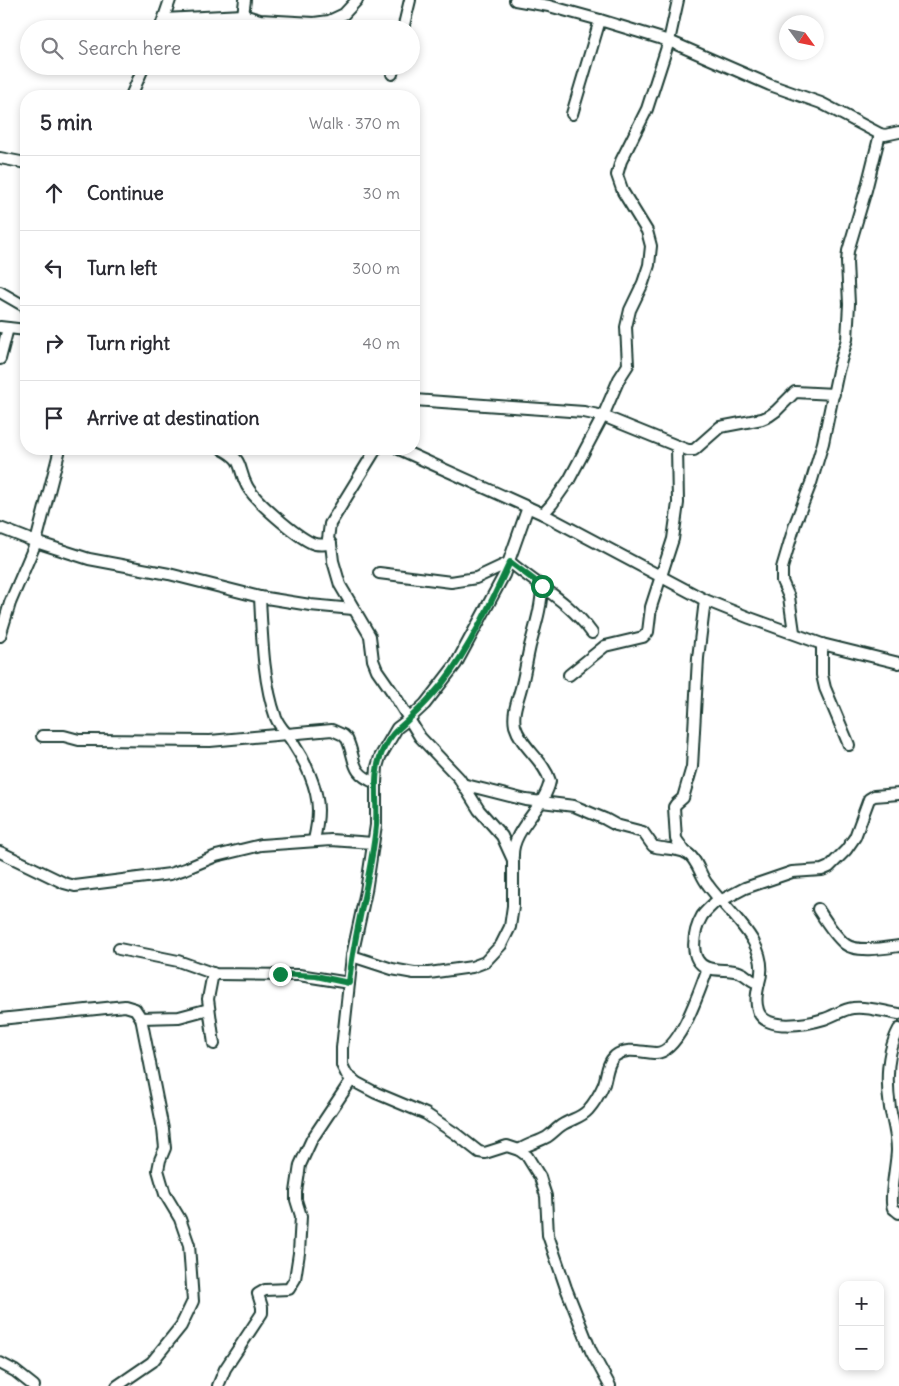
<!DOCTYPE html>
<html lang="en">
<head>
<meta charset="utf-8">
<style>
	body { margin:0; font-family:Delius,sans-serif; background:#f7f7f7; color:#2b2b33 }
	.controls { position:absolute; right:15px; bottom:15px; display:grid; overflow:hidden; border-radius:10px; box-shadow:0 2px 8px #0003 }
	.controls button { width:45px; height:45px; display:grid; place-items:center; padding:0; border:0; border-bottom:1px solid #e1e1e2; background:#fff; color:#2b2b33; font:25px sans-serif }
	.compass { position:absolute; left:779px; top:15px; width:45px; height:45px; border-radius:50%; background:#fff; box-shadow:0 2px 8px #0003; rotate:123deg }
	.stop { position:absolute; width:15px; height:15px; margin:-11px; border:4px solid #0b8043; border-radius:50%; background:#fff }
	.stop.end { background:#0b8043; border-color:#fff; box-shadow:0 1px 5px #0008 }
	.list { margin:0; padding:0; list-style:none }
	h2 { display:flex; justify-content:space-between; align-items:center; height:65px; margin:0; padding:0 20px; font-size:21px }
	h2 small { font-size:16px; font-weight:400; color:#7c7c81 }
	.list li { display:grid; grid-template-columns:32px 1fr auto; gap:15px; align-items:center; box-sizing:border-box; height:75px; padding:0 20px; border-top:1px solid #e1e1e2 }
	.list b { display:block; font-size:19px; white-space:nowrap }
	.list em { font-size:16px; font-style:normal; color:#7c7c81 }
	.icon { flex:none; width:28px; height:28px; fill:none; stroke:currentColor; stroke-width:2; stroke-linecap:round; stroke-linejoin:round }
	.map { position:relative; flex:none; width:899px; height:1386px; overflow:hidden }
	.search { position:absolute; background:#fff; box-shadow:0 2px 8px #0003; left:20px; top:20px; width:400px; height:55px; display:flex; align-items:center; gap:12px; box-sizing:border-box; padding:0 18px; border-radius:28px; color:#7c7c81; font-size:19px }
	.panel { position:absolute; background:#fff; box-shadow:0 2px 8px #0003; left:20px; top:90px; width:400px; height:365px; border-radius:20px }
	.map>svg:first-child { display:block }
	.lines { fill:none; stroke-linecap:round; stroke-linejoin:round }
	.minor-casing { stroke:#1f3d34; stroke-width:14 }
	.minor { stroke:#fff; stroke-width:10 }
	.route { stroke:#0b8043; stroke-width:6 }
</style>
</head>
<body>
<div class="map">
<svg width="899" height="1386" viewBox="0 0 899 1386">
	<rect width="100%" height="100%" fill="#fff"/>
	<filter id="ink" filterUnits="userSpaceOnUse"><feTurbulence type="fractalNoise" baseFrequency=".02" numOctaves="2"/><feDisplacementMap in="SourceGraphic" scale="10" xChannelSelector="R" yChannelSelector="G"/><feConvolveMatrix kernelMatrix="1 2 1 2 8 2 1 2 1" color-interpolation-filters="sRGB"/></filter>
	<g filter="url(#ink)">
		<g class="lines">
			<defs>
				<g id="minor">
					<polyline points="515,0 549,6 600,20 669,41 770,85 821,103 880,134 885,135 899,132"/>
					<polyline points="243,15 245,0"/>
					<polyline points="164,19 243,15 260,20 314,23 329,21 344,14 357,0"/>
					<polyline points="160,29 170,0"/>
					<polyline points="403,29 410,0"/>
					<polyline points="392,74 394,66"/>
					<polyline points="131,96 144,66"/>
					<polyline points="572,114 600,20"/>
					<polyline points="0,158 26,163"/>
					<polyline points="0,292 26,307"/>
					<polyline points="0,327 26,330"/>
					<polyline points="0,359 8,328"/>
					<polyline points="414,400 584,412 603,416 677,446 678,503 673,539 651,607 648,632 643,637 605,646 569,675"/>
					<polyline points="677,446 688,450 694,450 720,427 762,419 769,416 776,411 795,392 834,394"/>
					<path d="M222,449c23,12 15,18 25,37 8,15 49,50 65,57 6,3 12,1 19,1"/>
					<polyline points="399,449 543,514 705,600 750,618 822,644 899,663"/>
					<polyline points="528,507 504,575 456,664 425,704 409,719 397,728 380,757 377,767 376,783 376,825 366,891 352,956 342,1048 342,1065 347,1075 357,1083 376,1093 426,1114 456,1134 479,1152 485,1153 507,1146 519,1150 527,1156 540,1177 543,1187 546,1196 548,1235 566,1288 591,1351 610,1386"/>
					<polyline points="543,514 552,504 569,480 603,416 619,379 628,365 626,327 630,310 643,283 649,265 651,246 647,231 623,192 617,175 621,161 647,109 669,41 678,0"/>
					<polyline points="0,528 36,542 89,559 169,574 260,597 310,605 353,609"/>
					<path d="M379,573l72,9 25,-4 34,-16c28,24 59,39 82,71"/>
					<path d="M260,597c2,39 3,85 16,121 4,10 12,16 17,25 12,18 25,45 25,67 0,10 -2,21 -4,30"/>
					<polyline points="794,632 789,597 782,581 782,568 795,524 811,483 823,443 838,371 847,339 849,304 847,262 848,251 866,190 880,134"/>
					<polyline points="0,636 10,603 36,542 60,449"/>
					<polyline points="822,644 822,675 825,688 849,745"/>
					<path d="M42,736h22l15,4h12l119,1 122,-11 11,5 4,4c10,22 2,33 29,44"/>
					<path d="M462,784l64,16 48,6 31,13 11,6 27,7 10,14 3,1c9,2 23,2 31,6 11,7 13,23 21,32 19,27 64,59 51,98"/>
					<polyline points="0,852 64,883 75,886 170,874 185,869 216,856 261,845 331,840 373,843"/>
					<polyline points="686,853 676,839 674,807 676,804 683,798 692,767 698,658 705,600"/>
					<path d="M513,856c-1,-27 32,-48 37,-75 -6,-21 -29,-34 -35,-55 -3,-15 4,-28 7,-42 3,-12 5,-25 8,-38 5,-19 12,-40 12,-61"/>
					<path d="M718,899c-5,6 -12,11 -16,17 -8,14 -15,45 6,52 10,3 21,1 31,4 9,3 11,10 20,11 -2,9 -4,18 -1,27 6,22 50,14 66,9 10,-3 19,-10 29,-11 15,-2 31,4 46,6"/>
					<polyline points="720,901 745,888 792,872 822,870 829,867 846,850 855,837 869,799 874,796 899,794"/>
					<path d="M818,909c7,11 16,26 27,35 11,9 40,4 54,2"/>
					<polyline points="119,949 178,961 215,974 299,975 349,983"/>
					<polyline points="352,956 392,969 414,973 429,973 472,967 485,962 501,945 510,927 513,906 513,860 502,836 479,810 459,778 420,737 393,693 377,670 373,660 370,636 340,585 333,561 331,544 328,539 330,524 376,449"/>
					<polyline points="213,973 208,999 214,1044"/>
					<polyline points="141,1018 179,1017 209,1009"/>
					<polyline points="0,1019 125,1006 135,1009 141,1018 163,1129 165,1148 160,1160 158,1170 165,1194 180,1219 189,1245 193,1301 181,1326 152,1362 117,1386"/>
					<path d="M899,1029c-13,24 -13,52 -9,79 3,14 7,27 7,42 0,12 -8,50 -4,58 2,2 4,3 6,5"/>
					<path d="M519,1150c9,-6 19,-8 28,-13 6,-4 10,-9 15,-12 9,-6 19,-7 26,-15 7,-8 12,-17 16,-26 3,-10 3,-21 11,-28 13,-10 27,-3 41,-3 24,0 44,-65 52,-85"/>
					<polyline points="0,1363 15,1371 34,1386"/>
					<polyline points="218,1386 225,1369 262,1313 262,1307 258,1294 265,1290 289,1289 295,1279 299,1253 301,1216 296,1200 296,1192 300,1165 312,1139 352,1079"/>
				</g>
			</defs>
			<!-- minor casing -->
			<use href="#minor" class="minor-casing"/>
			<!-- minor -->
			<use href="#minor" class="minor"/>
		</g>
	</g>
	<g class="lines" filter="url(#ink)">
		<!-- route -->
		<path class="route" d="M280,974l36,2 33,7c5,-53 22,-104 27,-157 2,-26 -5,-54 8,-78 8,-16 15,-19 27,-31 11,-10 21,-21 31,-33 28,-36 49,-81 68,-122l32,24"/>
	</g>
</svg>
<div class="controls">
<button>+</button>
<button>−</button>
</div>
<svg class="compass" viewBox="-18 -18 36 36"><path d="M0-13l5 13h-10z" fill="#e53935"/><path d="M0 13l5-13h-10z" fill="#7c7c81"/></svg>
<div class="stop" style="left:542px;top:586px"></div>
<div class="stop end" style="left:280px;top:974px"></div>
<div class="search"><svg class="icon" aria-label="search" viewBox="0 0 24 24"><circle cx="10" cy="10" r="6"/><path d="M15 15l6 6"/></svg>Search here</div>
<section class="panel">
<h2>5 min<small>Walk · 370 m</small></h2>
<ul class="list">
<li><svg class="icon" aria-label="ahead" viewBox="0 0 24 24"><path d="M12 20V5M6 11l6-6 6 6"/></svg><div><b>Continue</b></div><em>30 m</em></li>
<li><svg class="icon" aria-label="left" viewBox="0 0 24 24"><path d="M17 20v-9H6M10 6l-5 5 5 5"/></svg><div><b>Turn left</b></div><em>300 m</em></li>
<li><svg class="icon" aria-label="right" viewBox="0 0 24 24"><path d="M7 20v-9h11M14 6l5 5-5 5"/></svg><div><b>Turn right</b></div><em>40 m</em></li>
<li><svg class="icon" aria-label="arrive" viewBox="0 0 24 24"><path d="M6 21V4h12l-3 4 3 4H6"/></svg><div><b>Arrive at destination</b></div></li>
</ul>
</section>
</div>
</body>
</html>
